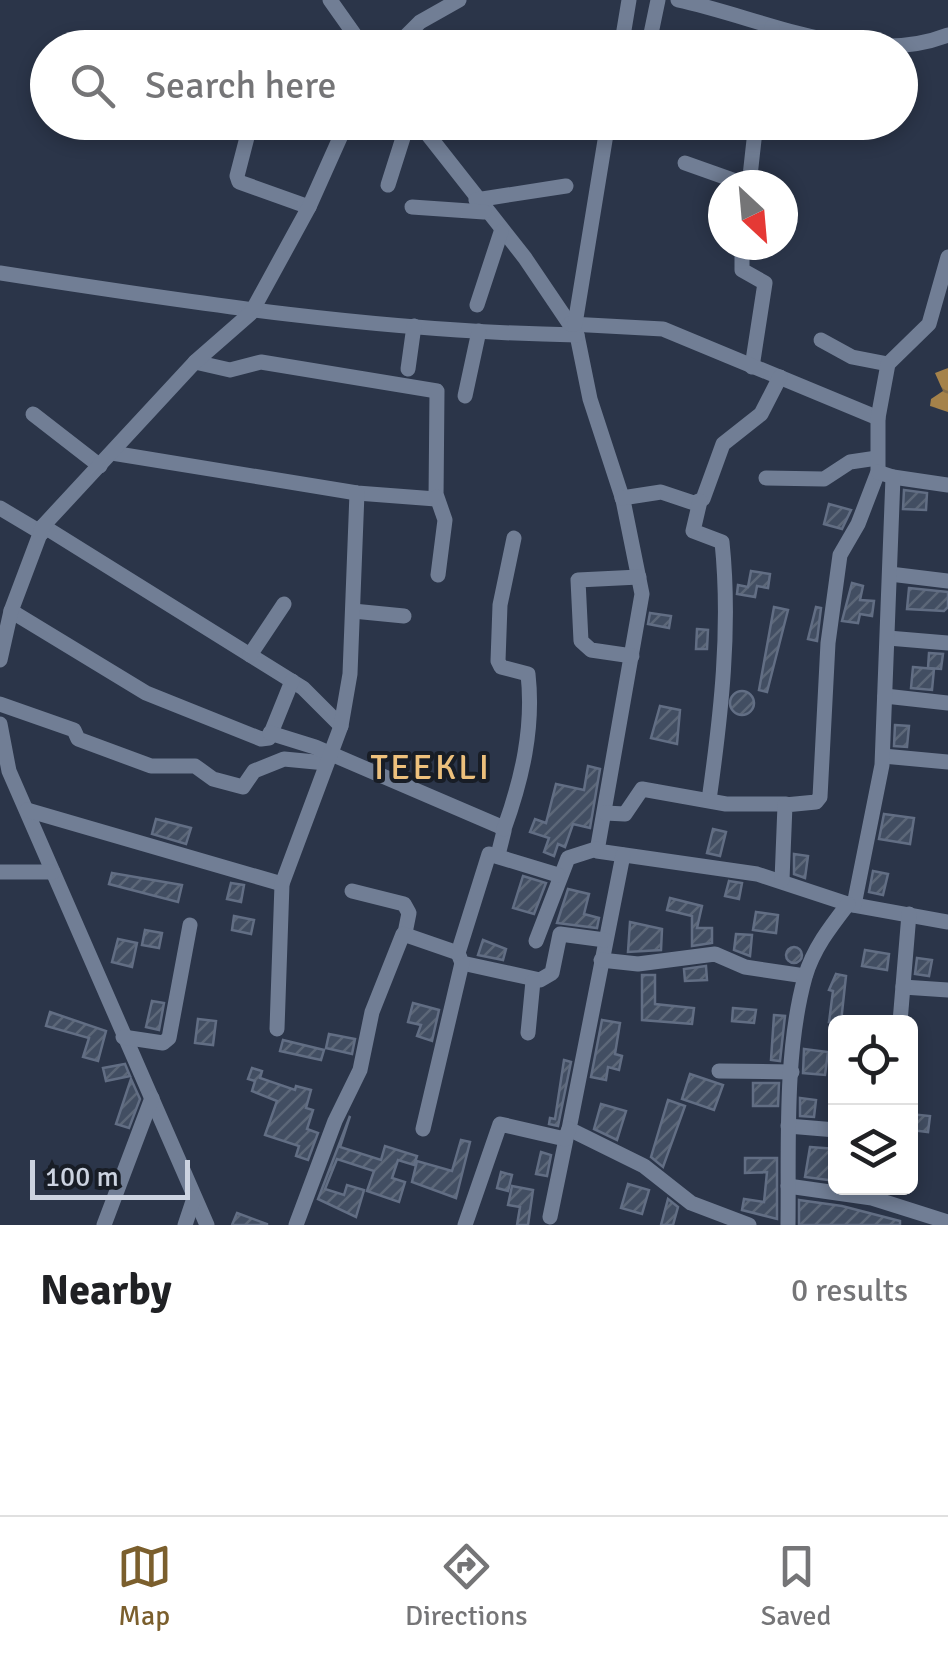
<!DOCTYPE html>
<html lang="en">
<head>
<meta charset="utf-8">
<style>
	body { margin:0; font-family:Signika,sans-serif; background:#f6f6f6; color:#202124 }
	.controls { position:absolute; right:30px; bottom:30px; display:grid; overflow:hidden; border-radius:15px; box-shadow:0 5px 15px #0003 }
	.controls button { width:90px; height:90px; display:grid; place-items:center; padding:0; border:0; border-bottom:2px solid #e0e0e0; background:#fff; color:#202124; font:50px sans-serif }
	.compass { position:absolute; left:708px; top:170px; width:90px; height:90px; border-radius:50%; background:#fff; box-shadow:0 5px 15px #0003; rotate:154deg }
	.scale { position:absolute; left:30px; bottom:25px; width:160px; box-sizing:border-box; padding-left:10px; border:5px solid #ccd3e0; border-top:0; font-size:28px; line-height:35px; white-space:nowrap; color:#ccd3e0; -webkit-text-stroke:8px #181d26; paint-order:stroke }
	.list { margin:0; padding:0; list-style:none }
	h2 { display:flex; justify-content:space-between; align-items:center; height:130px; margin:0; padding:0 40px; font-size:42px }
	h2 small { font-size:32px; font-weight:400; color:#757577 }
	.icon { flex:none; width:55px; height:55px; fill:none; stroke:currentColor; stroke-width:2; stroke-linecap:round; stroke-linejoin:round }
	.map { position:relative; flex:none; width:948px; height:1225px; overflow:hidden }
	.search { position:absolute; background:#fff; box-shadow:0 5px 15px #0003; left:30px; right:30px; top:30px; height:110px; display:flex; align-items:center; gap:25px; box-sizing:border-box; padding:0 35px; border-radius:55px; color:#757577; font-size:38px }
	.sheet { height:290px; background:#fff }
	nav { display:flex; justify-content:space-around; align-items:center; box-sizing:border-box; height:140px; border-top:2px solid #e0e0e0; background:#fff; font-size:28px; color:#757577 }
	nav a { display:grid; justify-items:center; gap:5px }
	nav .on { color:#7b5f2d }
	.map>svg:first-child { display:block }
	.water { fill:url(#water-waves) }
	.building { fill:url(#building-hatch); stroke:#626e84; stroke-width:2.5 }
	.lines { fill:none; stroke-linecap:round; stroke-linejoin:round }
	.minor { stroke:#717e95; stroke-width:15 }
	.labels { text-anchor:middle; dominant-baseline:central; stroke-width:8; stroke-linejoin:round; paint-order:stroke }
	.quarter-label { font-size:35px; letter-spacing:2.5px; fill:#edc07c; stroke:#181d26 }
</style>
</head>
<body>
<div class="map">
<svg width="948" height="1225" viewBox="0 0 948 1225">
	<defs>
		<pattern id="water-waves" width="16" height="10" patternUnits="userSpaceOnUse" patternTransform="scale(2.5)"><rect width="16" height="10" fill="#a5824a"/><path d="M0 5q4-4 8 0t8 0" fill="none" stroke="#866e48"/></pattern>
		<pattern id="building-hatch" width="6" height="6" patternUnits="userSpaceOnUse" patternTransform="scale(2.5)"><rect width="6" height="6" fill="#424e62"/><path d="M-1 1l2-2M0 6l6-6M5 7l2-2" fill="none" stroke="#5c6778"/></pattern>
	</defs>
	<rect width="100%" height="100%" fill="#2b3549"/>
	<!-- water -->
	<polygon class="water" points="948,368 948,412 930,406 931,399 943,391 935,373"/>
	<!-- building -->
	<g class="building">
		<polygon points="904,490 927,493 926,510 903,509"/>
		<polygon points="829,504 851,510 842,529 824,524"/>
		<polygon points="751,571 770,574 768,588 757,586 755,597 737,594 738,585 748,587"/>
		<polygon points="852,583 863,586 860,600 874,601 872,616 860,614 858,623 842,621"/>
		<polygon points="909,588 948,592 948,607 944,611 907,609"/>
		<polygon points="774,607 788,610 767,692 759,690"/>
		<polygon points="816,607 821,608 817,641 808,639"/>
		<polygon points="650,613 671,616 669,628 648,624"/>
		<polygon points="697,629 708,630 707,649 696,649"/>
		<polygon points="929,653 943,654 941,669 928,668"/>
		<polygon points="913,667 934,669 932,690 911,688"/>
		<circle cx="742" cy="703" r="12"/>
		<polygon points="660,706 680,710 677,744 651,738"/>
		<polygon points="895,725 909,726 907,747 894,746"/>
		<polygon points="588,766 600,769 590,828 573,824 565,847 558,844 554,856 544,852 549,838 530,832 535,819 546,823 556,784 584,790"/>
		<polygon points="884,814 914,818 910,844 879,839"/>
		<polygon points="156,819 191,828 186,844 152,834"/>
		<polygon points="713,829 726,832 720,856 707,853"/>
		<polygon points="794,854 808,856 805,878 794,874"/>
		<polygon points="873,871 888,874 883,895 869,892"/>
		<polygon points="112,873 182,885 178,902 109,884"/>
		<polygon points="523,876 546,883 534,914 513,908"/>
		<polygon points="729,881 742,883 739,899 725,896"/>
		<polygon points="231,883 244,885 241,902 227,899"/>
		<polygon points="568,889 589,894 584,914 599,918 597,928 557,923"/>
		<polygon points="670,898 702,906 697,928 712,928 712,943 692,946 692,916 667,910"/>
		<polygon points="756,912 778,915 776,933 753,930"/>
		<polygon points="234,916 254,920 251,934 232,930"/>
		<polygon points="630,922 662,929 661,950 628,952"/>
		<polygon points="145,930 162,933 159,948 142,945"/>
		<polygon points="736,934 752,935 750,956 734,950"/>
		<polygon points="118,939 137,943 132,967 112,962"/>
		<polygon points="483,940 506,949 503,960 478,955"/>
		<circle cx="794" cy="955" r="8"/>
		<polygon points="865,950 889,954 887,970 862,966"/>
		<polygon points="917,958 932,960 929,976 915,974"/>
		<polygon points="706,966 707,980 685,981 684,969"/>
		<polygon points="836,974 846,976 841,1022 829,1022 833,991 829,990"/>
		<polygon points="642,975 655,975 655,1004 694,1008 692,1024 642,1020"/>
		<polygon points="152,1001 164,1003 159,1030 146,1027"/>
		<polygon points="413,1003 439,1010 432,1041 417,1036 421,1025 408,1022"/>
		<polygon points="733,1008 756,1010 754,1023 732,1021"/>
		<polygon points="50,1012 106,1031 98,1061 83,1057 89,1038 46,1026"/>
		<polygon points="774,1015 785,1016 780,1061 771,1060"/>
		<polygon points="198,1019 216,1021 213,1045 195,1043"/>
		<polygon points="602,1020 620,1023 615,1054 622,1056 619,1070 608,1067 606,1080 591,1077"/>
		<polygon points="329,1034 355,1039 352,1054 326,1048"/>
		<polygon points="283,1040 324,1050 321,1060 280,1051"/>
		<polygon points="804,1049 828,1052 825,1075 803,1073"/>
		<polygon points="564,1060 571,1062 558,1126 549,1124 550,1118 555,1119"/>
		<polygon points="125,1064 130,1076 106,1081 103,1068"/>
		<polygon points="252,1068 262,1071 260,1078 295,1090 296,1086 311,1090 306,1108 313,1110 307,1129 318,1133 308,1160 296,1156 299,1146 265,1135 277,1101 252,1091 255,1081 248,1079"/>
		<polygon points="690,1074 723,1085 714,1110 682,1099"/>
		<polygon points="131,1079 140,1099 129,1128 116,1124"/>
		<polygon points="753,1083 779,1083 778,1106 753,1106"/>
		<polygon points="800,1098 816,1100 814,1117 800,1116"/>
		<polygon points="668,1100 685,1106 663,1167 651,1157"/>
		<polygon points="601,1104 626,1111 617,1140 594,1129"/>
		<polygon points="910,1114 930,1116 928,1132 910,1130"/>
		<polygon points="350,1116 340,1147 381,1160 385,1146 417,1156 414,1165 398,1160 392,1178 405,1182 399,1202 367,1191 374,1171 337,1159 325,1189 344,1195 347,1185 364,1190 356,1217 318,1199"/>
		<polygon points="461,1140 470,1142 456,1198 412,1182 417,1161 452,1171"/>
		<polygon points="810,1147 836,1149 836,1181 805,1177"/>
		<polygon points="541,1152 551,1155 547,1176 536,1174"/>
		<polygon points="745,1158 777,1158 777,1219 742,1210 744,1199 764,1202 767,1172 745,1173"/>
		<polygon points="501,1172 512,1175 508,1191 497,1188"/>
		<polygon points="628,1184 649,1190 642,1214 621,1208"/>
		<polygon points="512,1186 533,1190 528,1225 517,1225 520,1207 508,1205"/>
		<polygon points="668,1199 678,1207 673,1225 661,1225"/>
		<polygon points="799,1200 842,1206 900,1221 900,1225 799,1225"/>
		<polygon points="237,1213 267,1224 267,1225 232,1225"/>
	</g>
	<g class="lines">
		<!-- minor -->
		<g class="minor">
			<polyline points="330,0 364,48"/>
			<path d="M678,0c85,18 183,69 270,35"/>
			<polyline points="394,48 420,22 459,0"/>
			<polyline points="621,48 629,0"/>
			<polyline points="648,48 658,0"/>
			<polyline points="768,48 772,27"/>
			<polyline points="251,122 237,176 239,182 309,207"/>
			<polyline points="418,122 525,258 577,335 590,399 623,500 642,594 597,851 757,874 848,904 948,922"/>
			<polyline points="685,163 747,185"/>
			<polyline points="388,185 408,122"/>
			<polyline points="749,185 756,122"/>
			<polyline points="476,200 566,186"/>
			<polyline points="412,207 484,212"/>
			<polyline points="742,245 742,270 765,283 752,367"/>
			<path d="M0,273c192,30 383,59 577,62"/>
			<polyline points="477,305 501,232"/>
			<polyline points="570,324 663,329 878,418"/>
			<polyline points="575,324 608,122"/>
			<polyline points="821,340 852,357 888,364"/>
			<polyline points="408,369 414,326"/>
			<polyline points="465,396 479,331"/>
			<polyline points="33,414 100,466"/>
			<polyline points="112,453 357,493 436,499 437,391 261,362 230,370 195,362"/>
			<polyline points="893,477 948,485"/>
			<polyline points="766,478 824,479 850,462 877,458"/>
			<polyline points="437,497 445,520 438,575"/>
			<polyline points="622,498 661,492 694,503 703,499 723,444 761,414 780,377"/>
			<path d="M700,501l-7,30 29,11c9,86 -1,173 -13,258"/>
			<polyline points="0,508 42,533"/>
			<polyline points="43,526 303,688 341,726"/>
			<polyline points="890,574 948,581"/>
			<polyline points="11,611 146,693 261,739 269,738 292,681"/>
			<polyline points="353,611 404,616"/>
			<polyline points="888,638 948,643"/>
			<polyline points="250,655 284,604"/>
			<polyline points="632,656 591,650 581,641 578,580 639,577"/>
			<polyline points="0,660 11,611 43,526 195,362 251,313 309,207 347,122"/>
			<polyline points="885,696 948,703"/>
			<polyline points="0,704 74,730 78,739 151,766 195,766 213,779 243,787 254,771 284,759 326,763"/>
			<polyline points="0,724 9,771 207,1225"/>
			<polyline points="270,733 315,747 499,826 504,831 498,855"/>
			<polyline points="883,756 948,762"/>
			<polyline points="27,810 282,884"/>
			<polyline points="605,813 625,814 642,789 726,804 786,804"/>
			<path d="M504,829c18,-50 30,-101 24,-155l-27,-7 -3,-6 2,-56 14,-67"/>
			<polyline points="623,855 569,1129 644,1166 691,1203 749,1225"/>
			<polyline points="0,872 53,872"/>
			<polyline points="782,880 785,805 816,802 820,797 828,643 840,555 858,524 878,472 878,418 888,364 929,324 948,257"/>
			<polyline points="352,891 404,904 409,913 405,933"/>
			<polyline points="854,905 882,765 893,477 878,472"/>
			<polyline points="536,941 568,858 596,849"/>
			<polyline points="458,953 462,963 540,980 552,973 560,934 605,940"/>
			<polyline points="601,960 638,964 715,954 745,967 805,976"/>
			<polyline points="903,987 948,990"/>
			<polyline points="900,1022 909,914"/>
			<polyline points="277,1029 282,884 341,726 350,674 357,493"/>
			<polyline points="528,1033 533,981"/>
			<polyline points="123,1037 163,1043 169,1038 190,925"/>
			<polyline points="719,1071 792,1072"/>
			<polyline points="788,1126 836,1130"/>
			<polyline points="423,1129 462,963"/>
			<polyline points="788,1186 872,1198 948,1222"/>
			<polyline points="550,1217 566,1139"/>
			<polyline points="104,1225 152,1098"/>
			<polyline points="185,1225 194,1198"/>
			<polyline points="296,1225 335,1121 360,1070 372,1012 403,934 458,953 489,854 558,875"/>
			<polyline points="465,1225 500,1124 565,1139 569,1129"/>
			<path d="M788,1225c1,-78 -4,-172 17,-248 8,-28 26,-51 43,-73"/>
		</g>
	</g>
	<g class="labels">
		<!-- quarter labels -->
		<g class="quarter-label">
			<text x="431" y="767">TEEKLI</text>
		</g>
	</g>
</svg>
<div class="controls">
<button><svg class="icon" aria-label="locate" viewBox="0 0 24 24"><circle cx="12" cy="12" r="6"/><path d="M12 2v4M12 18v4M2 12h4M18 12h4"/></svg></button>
<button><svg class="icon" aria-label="layers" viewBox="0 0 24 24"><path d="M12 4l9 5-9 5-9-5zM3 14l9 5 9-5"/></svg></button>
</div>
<svg class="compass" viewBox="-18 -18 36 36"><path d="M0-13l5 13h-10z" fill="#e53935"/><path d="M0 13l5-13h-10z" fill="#757577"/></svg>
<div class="scale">100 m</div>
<div class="search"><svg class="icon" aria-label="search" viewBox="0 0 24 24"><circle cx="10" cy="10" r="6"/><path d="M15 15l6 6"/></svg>Search here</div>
</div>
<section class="sheet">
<h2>Nearby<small>0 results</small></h2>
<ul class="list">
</ul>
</section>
<nav>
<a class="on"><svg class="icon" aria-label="map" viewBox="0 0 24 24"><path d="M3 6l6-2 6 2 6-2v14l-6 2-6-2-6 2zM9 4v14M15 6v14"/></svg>Map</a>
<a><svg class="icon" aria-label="directions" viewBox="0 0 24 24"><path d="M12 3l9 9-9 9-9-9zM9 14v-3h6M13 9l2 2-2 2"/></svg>Directions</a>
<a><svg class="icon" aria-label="saved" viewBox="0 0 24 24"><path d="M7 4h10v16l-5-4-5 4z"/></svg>Saved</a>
</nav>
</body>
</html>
